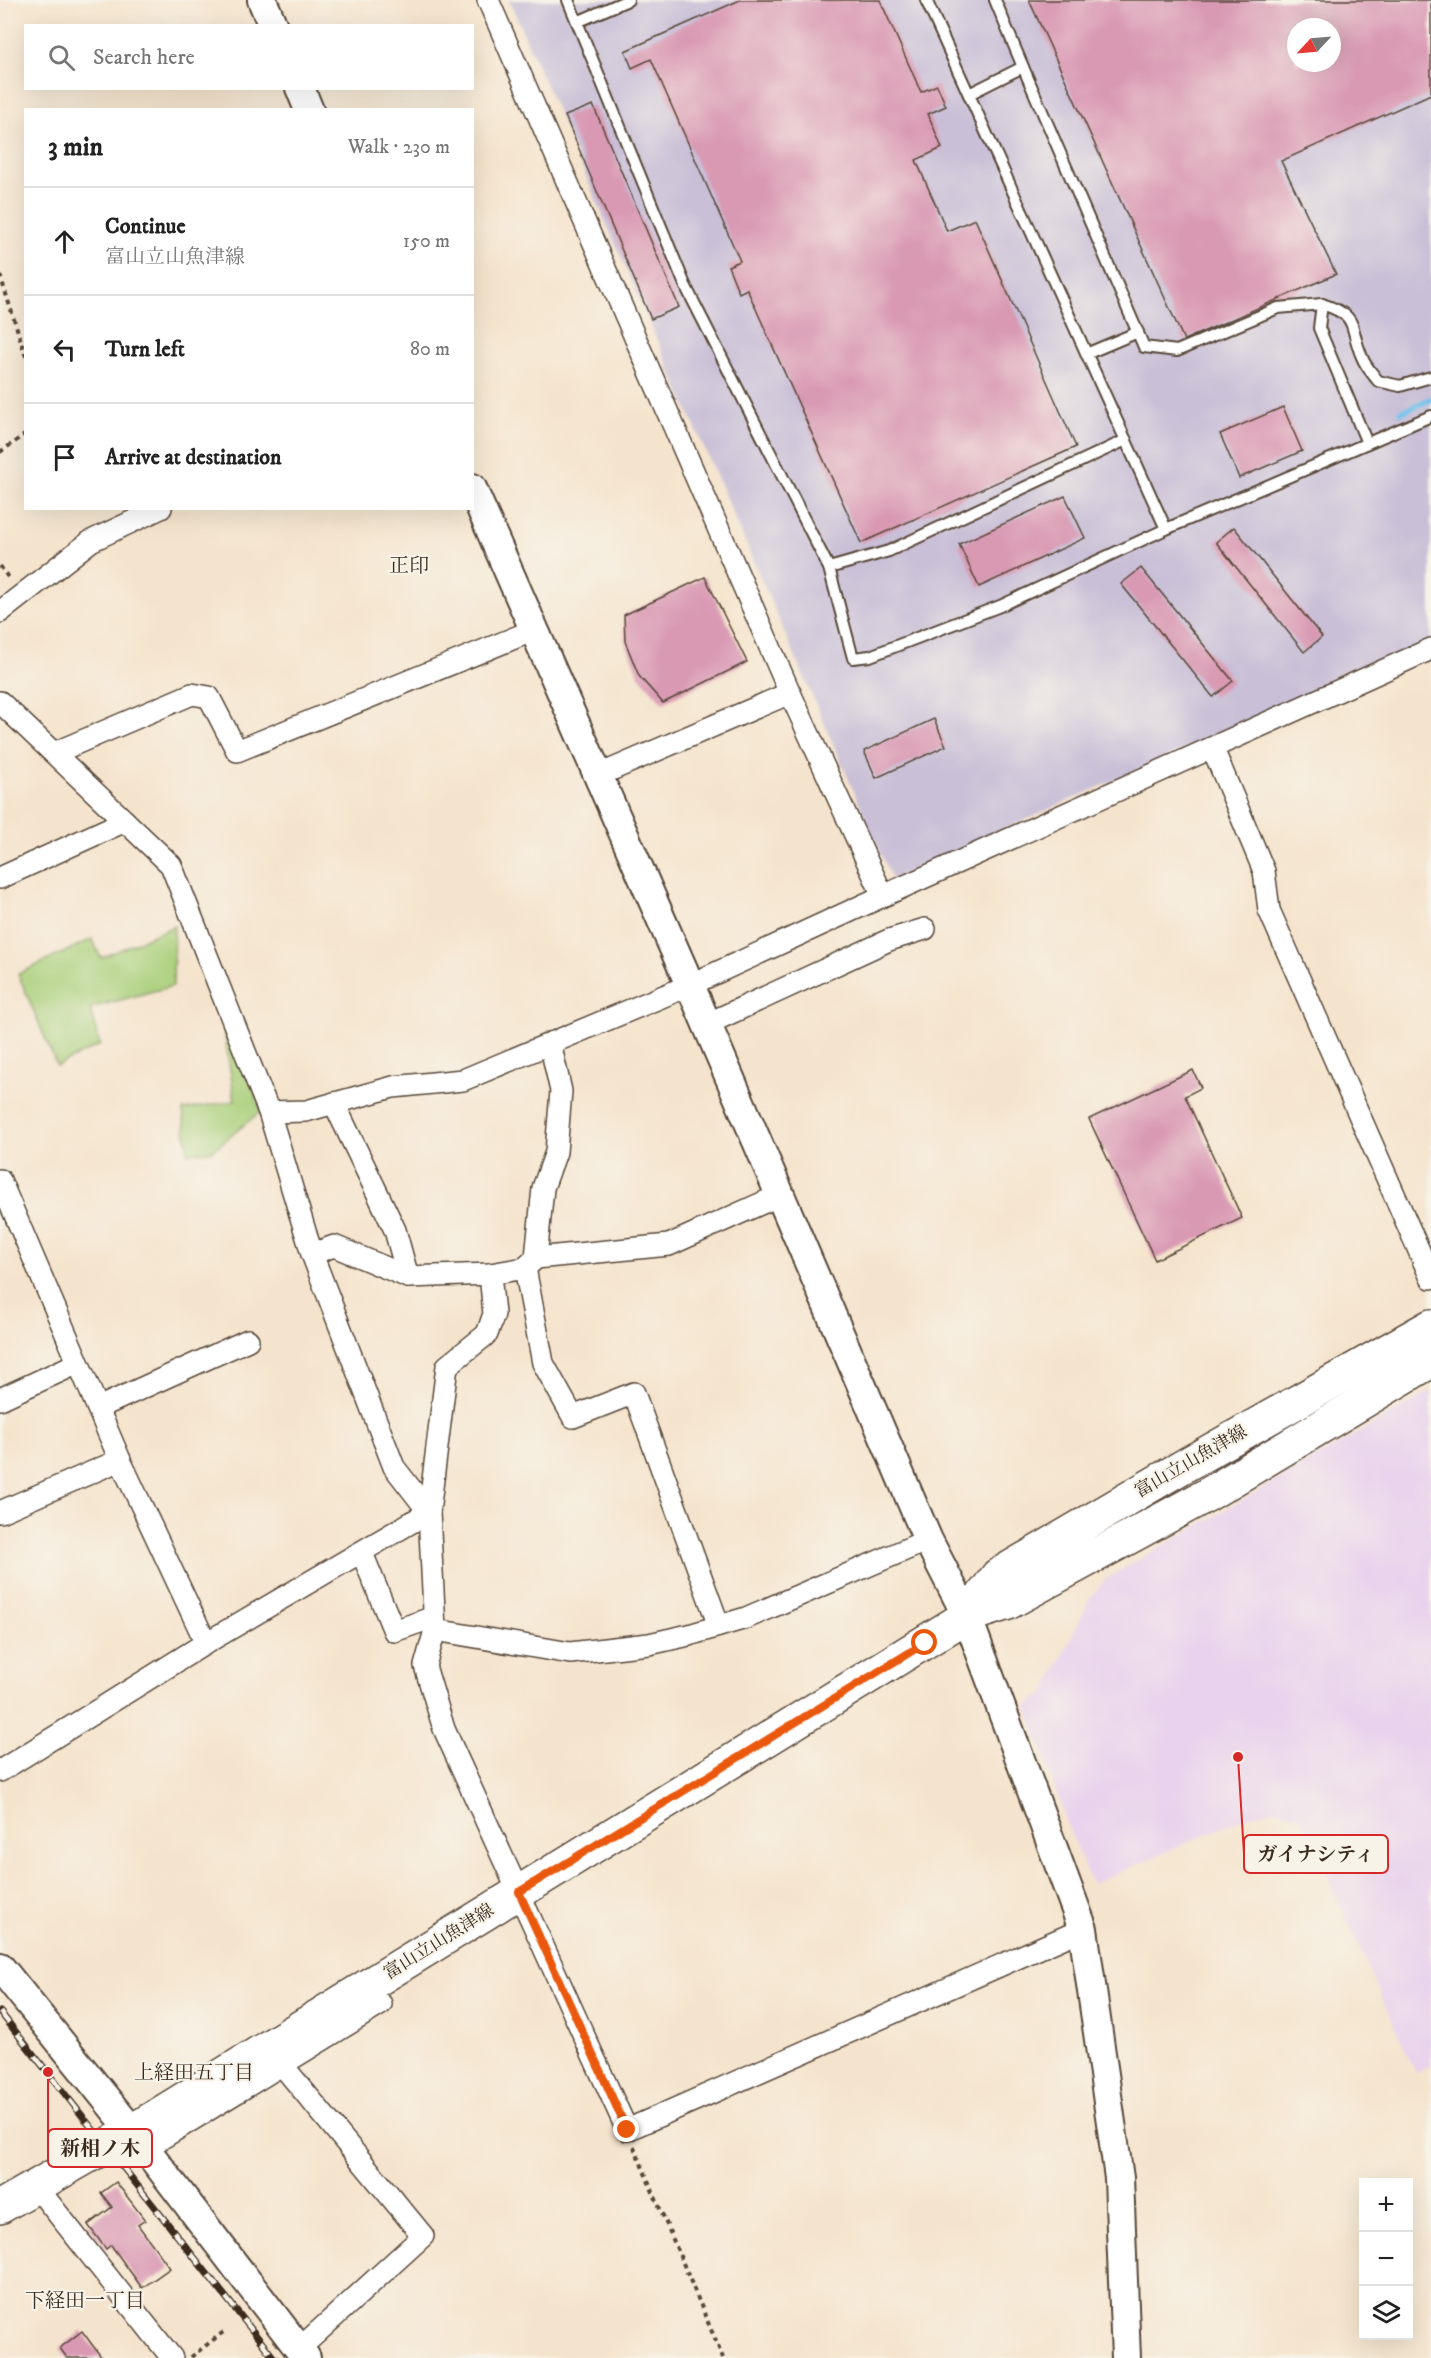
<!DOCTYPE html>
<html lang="en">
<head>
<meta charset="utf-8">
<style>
	body { margin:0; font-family:"IM FELL DW Pica","Noto Serif JP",serif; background:#f6f6f6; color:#222 }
	.controls { position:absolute; right:18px; bottom:18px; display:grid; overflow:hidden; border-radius:0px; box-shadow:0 6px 24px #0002 }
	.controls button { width:54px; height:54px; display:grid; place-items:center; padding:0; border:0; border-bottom:2px solid #e0e0e0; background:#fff; color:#222; font:30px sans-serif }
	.compass { position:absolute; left:1287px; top:18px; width:54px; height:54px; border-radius:50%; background:#fff; box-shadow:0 6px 24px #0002; rotate:244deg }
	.stop { position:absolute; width:18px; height:18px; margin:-14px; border:4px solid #ea580c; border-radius:50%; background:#fff }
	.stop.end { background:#ea580c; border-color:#fff; box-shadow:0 2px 6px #0008 }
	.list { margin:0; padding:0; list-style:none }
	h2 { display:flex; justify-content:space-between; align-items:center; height:78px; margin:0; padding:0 24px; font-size:26px }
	h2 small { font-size:20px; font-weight:400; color:#767676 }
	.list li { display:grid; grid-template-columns:39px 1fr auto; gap:18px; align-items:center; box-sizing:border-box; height:108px; padding:0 24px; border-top:2px solid #e0e0e0 }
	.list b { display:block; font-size:22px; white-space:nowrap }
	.list p { margin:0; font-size:20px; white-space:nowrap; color:#767676 }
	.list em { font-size:20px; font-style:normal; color:#767676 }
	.icon { flex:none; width:33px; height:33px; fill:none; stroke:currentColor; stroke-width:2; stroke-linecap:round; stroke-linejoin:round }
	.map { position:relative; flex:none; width:1431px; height:2358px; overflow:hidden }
	.search { position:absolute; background:#fff; box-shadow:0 6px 24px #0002; left:24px; top:24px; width:450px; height:66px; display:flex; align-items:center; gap:15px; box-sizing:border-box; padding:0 21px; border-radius:0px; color:#767676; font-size:22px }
	.panel { position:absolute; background:#fff; box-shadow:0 6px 24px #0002; left:24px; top:108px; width:450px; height:402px; border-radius:0px }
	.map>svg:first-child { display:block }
	.built { fill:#e9d2ed }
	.industrial { fill:#c9bfd7; fill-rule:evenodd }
	.green { fill:#a9cf79; stroke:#727c4c; stroke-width:1.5 }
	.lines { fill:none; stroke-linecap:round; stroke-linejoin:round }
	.stream { stroke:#6fc2eb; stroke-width:6 }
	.building { fill:#d999b3; fill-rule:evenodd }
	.lane-casing { stroke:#574638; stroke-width:14 }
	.street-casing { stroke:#574638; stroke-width:24 }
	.secondary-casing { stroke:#574638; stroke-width:32 }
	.primary-casing { stroke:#574638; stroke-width:36 }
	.path { stroke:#574638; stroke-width:4; stroke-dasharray:4.5 4.5; stroke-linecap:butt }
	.lane { stroke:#fff; stroke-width:10 }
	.street { stroke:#fff; stroke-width:21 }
	.secondary { stroke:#fff; stroke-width:28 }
	.primary { stroke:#fff; stroke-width:33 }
	.rail-casing { stroke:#3b2a1e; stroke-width:7 }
	.rail { stroke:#f7f3e8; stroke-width:4.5; stroke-dasharray:14; stroke-linecap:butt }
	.route { stroke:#ea580c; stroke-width:8 }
	.labels { text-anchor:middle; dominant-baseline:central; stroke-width:4.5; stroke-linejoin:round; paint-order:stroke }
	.street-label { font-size:18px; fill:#3b2a1e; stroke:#f7f3e8 }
	.neighbourhood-label { font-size:20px; fill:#3b2a1e; stroke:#f7f3e8 }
	.leader { fill:none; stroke:#d62828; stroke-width:2 }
	.callout-dot { fill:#d62828; stroke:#f7f3e8; stroke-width:2 }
	.callout { fill:#f7f3e8; stroke:#d62828; stroke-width:2 }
	.callout-label { font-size:20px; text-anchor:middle; font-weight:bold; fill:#3b2a1e }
</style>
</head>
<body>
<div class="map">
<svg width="1431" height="2358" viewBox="0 0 1431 2358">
	<rect width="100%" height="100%" fill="#f7f3e8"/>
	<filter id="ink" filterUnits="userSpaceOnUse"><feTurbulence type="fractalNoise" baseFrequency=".0167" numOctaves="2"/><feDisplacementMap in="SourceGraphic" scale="12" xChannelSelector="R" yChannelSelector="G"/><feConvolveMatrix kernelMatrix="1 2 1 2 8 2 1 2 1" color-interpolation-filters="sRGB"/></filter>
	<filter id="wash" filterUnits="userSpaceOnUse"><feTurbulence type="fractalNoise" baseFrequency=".008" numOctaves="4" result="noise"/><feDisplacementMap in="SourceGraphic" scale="24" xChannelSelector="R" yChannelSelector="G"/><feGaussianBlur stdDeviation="1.35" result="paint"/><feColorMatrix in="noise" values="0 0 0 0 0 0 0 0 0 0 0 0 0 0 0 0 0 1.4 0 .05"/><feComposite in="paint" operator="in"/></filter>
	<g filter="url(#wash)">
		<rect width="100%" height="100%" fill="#f5e4cd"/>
		<!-- built -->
		<polygon class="built" points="1431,1391 1431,2066 1416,2073 1301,1818 1279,1809 1248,1816 1092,1884 1073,1840 1027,1706 1046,1691 1090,1598 1107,1578"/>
		<!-- industrial -->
		<path class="industrial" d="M509,0h922v640l-539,239zM1296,27h36v36h-36z"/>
		<!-- green -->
		<g class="green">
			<polygon points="174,926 173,986 90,1008 100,1045 57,1066 18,974 92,939 101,958"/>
			<polygon points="231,1030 261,1111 212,1151 188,1153 183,1110 235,1101 224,1031"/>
		</g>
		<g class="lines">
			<!-- stream -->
			<polyline class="stream" points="1401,412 1431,399"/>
		</g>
		<g id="blocks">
			<!-- building -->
			<g class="building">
				<polygon points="740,0 880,0 921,92 937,85 946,106 928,114 942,148 916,160 947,231 975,219 1076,447 861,543 747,289 739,293 728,266 740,261 651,59 632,68 625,51"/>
				<path d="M1029,0h402v94l-150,67 55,113 -152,66zM1296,27h36v36h-36z"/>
				<polygon points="593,105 679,307 651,319 565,116"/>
				<polygon points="1283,407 1302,451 1239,478 1220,434"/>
				<polygon points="1065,496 1085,538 979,587 959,544"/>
				<polygon points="1234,527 1322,637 1304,652 1216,542"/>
				<polygon points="1141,568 1233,681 1213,697 1121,584"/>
				<polygon points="705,577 747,662 663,703 639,676 625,641 624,615"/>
				<polygon points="934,719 946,746 876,778 864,751"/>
				<polygon points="1193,1070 1201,1088 1185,1096 1242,1218 1155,1260 1089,1119"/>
				<polygon points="116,2182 145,2220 138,2225 170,2268 142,2288 111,2245 106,2249 88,2225 112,2207 101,2193"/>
				<polygon points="82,2331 102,2358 67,2358 60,2348"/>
			</g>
		</g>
	</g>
	<g filter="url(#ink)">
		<use href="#blocks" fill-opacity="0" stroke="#574638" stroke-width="1.5"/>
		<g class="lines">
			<defs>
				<g id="lane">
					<polyline points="568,0 685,285 829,568 853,658 870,656 1000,606 1166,529 1431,416"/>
					<polyline points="926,0 1166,529"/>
					<polyline points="995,0 1023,67"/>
					<polyline points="577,22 628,0"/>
					<polyline points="969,94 1023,67 1144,347 1177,351 1278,308 1322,304"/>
					<polyline points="1086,354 1138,332"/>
					<path d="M1367,443l-48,-115 3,-24c39,13 26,21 40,53 3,9 11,17 16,24l22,5 31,-9"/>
					<polyline points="829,568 889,551 1126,440"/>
				</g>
				<g id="street">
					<polyline points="488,0 790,693 883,896 1431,649"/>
					<polyline points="0,612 91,541 161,508"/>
					<polyline points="0,702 171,865 269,1112 312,1254 394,1467 429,1512"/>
					<polyline points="1213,749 1264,871 1269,910 1431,1278"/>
					<polyline points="54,753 192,694 209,697 237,751 534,630"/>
					<polyline points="597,776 790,693"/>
					<polyline points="0,878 125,821"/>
					<polyline points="707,1024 889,940 925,929"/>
					<polyline points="334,1103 395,1230 408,1277"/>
					<polyline points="269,1112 306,1111 393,1087 463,1080 690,985 883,896"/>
					<polyline points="0,1180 120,1460 206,1643"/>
					<polyline points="312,1254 334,1246 408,1277 490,1274 494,1314 487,1334 447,1366 429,1512 435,1630 425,1666 444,1729 627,2130 1083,1929"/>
					<polyline points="536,1258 543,1188 556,1152 561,1091 550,1043"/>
					<polyline points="525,1268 543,1363 573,1417 634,1393 719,1626"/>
					<polyline points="490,1274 525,1268 536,1258 669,1245 780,1195"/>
					<polyline points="0,1399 78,1363"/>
					<polyline points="98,1408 248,1340"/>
					<polyline points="0,1512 120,1460"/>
					<polyline points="362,1553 394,1631 434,1617"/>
					<polyline points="435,1630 570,1653 649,1644 689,1635 746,1618 928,1540"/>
					<polyline points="0,1771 206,1643 429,1512"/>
					<polyline points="283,2066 423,2236 299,2349"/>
					<polyline points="146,2148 381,2004"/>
					<polyline points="35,2185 172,2358"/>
				</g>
				<g id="secondary">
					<polyline points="262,0 273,26"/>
					<polyline points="300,88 309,110"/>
					<polyline points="472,488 690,985 928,1540 967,1616 1083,1929 1119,2178 1126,2358"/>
					<polyline points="0,1967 132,2131 306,2358"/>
				</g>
				<g id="primary">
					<polyline points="967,1616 998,1575 1189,1463 1431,1326"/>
					<polyline points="0,2207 132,2131 967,1616 1008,1603 1207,1495 1431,1361"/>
				</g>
			</defs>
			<!-- lane casing -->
			<use href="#lane" class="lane-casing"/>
			<!-- street casing -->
			<use href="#street" class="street-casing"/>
			<!-- secondary casing -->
			<use href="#secondary" class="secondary-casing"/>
			<!-- primary casing -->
			<use href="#primary" class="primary-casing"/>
			<!-- path -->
			<g class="path">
				<polyline points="0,275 26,357"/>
				<polyline points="0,452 26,434"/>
				<polyline points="0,566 10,580"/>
				<polyline points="634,2147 723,2358"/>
				<polyline points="191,2357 226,2330"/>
			</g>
			<!-- lane -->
			<use href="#lane" class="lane"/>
			<!-- street -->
			<use href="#street" class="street"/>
			<!-- secondary -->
			<use href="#secondary" class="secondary"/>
			<!-- primary -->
			<use href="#primary" class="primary"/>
			<defs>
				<polyline id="rail" points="0,2012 274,2358"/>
			</defs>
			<!-- rail casing -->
			<use href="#rail" class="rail-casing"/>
			<!-- rail -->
			<use href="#rail" class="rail"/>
		</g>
	</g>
	<g class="lines" filter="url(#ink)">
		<!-- route -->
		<polyline class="route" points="627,2130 519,1892 925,1643"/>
	</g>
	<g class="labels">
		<!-- street labels -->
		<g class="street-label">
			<text transform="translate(1191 1462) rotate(-30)">富山立山魚津線</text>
			<text transform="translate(439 1942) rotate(-32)">富山立山魚津線</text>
		</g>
		<!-- neighbourhood labels -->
		<g class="neighbourhood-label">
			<text x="409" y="566">正印</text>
			<text x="194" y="2073">上経田五丁目</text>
			<text x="85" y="2301">下経田一丁目</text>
		</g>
	</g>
	<!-- callouts -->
	<path class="leader" d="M1238 1757L1244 1854M48 2072L48 2148"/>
	<g class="callout-dot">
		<circle cx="1238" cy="1757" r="6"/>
		<circle cx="48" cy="2072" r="6"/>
	</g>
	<g class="callout">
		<rect x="1244" y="1835" width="144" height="38" rx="6"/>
		<rect x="48" y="2129" width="104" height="38" rx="6"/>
	</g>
	<g class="callout-label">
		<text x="1316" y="1861">ガイナシティ</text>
		<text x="100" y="2155">新相ノ木</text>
	</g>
</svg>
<div class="controls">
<button>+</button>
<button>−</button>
<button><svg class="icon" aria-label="layers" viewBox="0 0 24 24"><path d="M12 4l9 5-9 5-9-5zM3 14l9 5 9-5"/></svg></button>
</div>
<svg class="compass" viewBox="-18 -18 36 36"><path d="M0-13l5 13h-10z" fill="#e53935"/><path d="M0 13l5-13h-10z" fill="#767676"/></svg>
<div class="stop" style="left:925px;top:1643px"></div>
<div class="stop end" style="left:627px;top:2130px"></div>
<div class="search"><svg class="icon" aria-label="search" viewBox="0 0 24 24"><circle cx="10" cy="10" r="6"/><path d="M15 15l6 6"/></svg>Search here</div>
<section class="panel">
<h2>3 min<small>Walk · 230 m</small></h2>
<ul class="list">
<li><svg class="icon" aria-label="ahead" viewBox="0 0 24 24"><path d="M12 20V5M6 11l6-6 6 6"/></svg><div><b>Continue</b><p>富山立山魚津線</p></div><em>150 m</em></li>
<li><svg class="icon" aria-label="left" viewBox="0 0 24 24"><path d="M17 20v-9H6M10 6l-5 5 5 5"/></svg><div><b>Turn left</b></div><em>80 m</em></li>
<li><svg class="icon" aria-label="arrive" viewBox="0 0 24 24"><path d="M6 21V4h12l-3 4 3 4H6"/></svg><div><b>Arrive at destination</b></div></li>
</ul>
</section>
</div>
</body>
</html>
